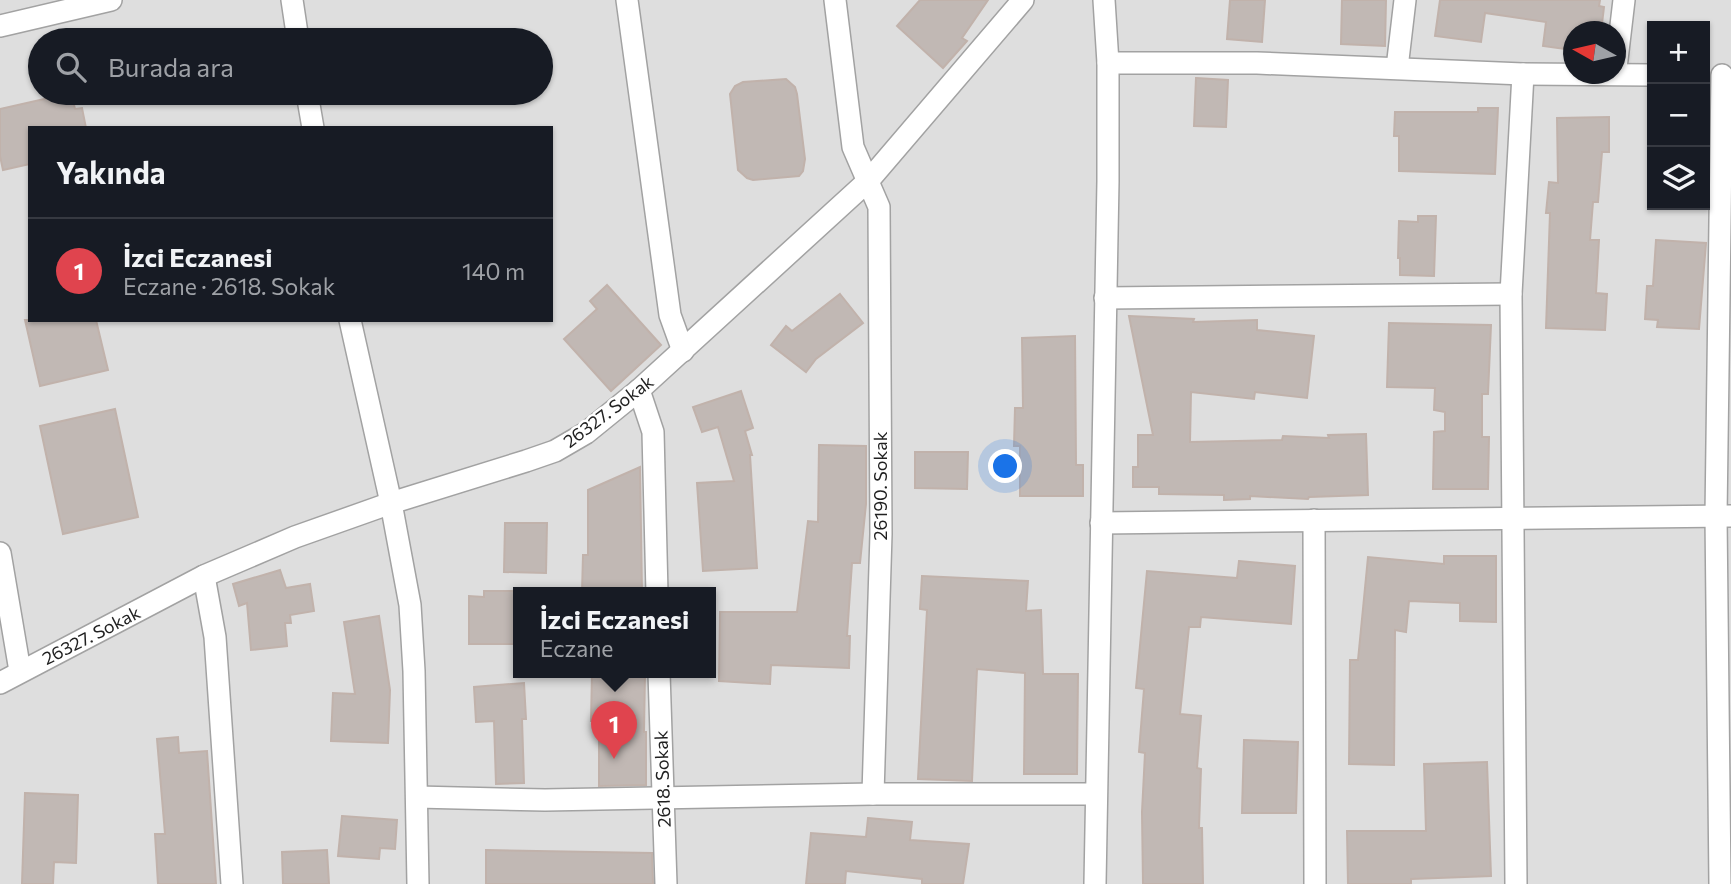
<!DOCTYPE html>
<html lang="tr">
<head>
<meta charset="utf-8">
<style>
	body { margin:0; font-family:Commissioner,sans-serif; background:#20242c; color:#f1f3f6 }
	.controls { position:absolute; right:21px; top:21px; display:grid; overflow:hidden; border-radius:0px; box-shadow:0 2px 5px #0004 }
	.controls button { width:63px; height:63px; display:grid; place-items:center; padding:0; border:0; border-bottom:2px solid #363941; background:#171b24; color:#f1f3f6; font:35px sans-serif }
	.compass { position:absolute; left:1563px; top:21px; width:63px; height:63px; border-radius:50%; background:#171b24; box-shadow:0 2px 5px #0004; rotate:278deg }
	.you { position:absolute; left:1006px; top:467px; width:24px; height:24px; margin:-18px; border:5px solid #fff; border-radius:50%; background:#1a73e8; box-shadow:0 0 0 10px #1a73e833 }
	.badge { display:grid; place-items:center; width:46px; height:46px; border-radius:50%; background:#2563eb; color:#fff; font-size:23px; font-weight:700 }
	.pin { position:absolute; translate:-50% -58px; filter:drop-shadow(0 2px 4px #0008) }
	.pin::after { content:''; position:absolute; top:37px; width:24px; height:21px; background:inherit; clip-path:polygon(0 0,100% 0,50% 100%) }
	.popup { position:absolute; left:513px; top:587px; width:203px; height:91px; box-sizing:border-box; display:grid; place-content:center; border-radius:0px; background:#171b24; filter:drop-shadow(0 2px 5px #0005); font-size:23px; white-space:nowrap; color:#9ea1a6 }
	.popup b { font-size:26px; color:#f1f3f6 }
	.popup::after { content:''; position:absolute; left:50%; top:100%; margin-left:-14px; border:14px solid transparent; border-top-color:#171b24 }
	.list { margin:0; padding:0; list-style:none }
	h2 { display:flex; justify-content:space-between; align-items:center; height:91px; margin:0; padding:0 28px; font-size:30px }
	h2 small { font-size:23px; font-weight:400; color:#9ea1a6 }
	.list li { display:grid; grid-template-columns:46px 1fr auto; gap:21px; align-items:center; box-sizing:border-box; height:105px; padding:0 28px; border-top:2px solid #363941 }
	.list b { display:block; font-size:26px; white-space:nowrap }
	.list p { margin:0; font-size:23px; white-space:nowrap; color:#9ea1a6 }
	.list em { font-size:23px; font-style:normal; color:#9ea1a6 }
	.icon { flex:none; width:38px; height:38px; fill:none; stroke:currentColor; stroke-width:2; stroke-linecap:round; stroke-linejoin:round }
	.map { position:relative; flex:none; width:1731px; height:884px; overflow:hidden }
	.search { position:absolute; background:#171b24; box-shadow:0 2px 5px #0004; left:28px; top:28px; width:525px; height:77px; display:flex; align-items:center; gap:18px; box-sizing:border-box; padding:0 24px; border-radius:38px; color:#9ea1a6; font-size:26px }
	.panel { position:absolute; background:#171b24; box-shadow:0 2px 5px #0004; left:28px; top:126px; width:525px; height:196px; border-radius:0px }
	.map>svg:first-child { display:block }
	.residential { fill:#dedede; fill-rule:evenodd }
	.building { fill:#c1b8b4; stroke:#c1b2ab; stroke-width:2 }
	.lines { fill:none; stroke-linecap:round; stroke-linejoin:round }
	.minor-casing { stroke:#a2a2a2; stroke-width:24 }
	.minor { stroke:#fff; stroke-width:21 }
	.labels { text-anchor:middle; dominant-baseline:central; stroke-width:5; stroke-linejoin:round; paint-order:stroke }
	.street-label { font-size:18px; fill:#212121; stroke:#fff }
</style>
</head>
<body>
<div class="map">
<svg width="1731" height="884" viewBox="0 0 1731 884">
	<rect width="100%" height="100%" fill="#f0ede8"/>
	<!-- residential -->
	<path class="residential" d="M0,0h1731v884h-1731zM1652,26h53v179h-53zM1574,32h42v42h-42zM40,40h501v53h-501zM30,128h521v192h-521zM518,593h192v80h-192z"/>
	<!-- building -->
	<g class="building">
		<polygon points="920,0 988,0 962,38 967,41 943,68 897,26"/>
		<polygon points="1230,0 1265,0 1262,42 1227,39"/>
		<polygon points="1342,0 1386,0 1385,46 1341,44"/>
		<polygon points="1440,0 1600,0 1599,6 1604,7 1601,32 1573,32 1573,50 1543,46 1546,22 1485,13 1481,42 1435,36"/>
		<polygon points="1196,78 1228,80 1226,127 1194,126"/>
		<polygon points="786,79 795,87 797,94 805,159 803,171 799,176 753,180 747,178 738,170 730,94 735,86 743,82"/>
		<polygon points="71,93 75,109 82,108 86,128 30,128 30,164 3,170 0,156 0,109"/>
		<polygon points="1478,108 1498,108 1495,174 1399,171 1399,136 1394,136 1395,112 1478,112"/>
		<polygon points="1609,117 1609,152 1602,152 1598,202 1593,202 1590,240 1599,240 1596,293 1607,294 1605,330 1546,328 1550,213 1546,213 1549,182 1558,183 1557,118"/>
		<polygon points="1418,216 1436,216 1434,276 1400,275 1400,258 1398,258 1399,221 1418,222"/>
		<polygon points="1656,240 1706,243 1699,329 1657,327 1658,320 1645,319 1647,286 1653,286"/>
		<polygon points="607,285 661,345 611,391 564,339 597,309 590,301"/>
		<polygon points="840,294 863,323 816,359 806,372 771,345 786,326 792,331"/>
		<polygon points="1129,316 1194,319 1193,322 1257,320 1257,330 1314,336 1307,398 1255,392 1254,399 1191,392 1190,442 1282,440 1283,436 1329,438 1328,435 1366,434 1368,495 1309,497 1308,499 1250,496 1250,499 1224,500 1224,495 1159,494 1159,487 1133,487 1133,467 1138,467 1138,435 1153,435"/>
		<polygon points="25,320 96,320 108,370 40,386"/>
		<polygon points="1389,323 1491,325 1488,394 1482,394 1482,437 1489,437 1488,489 1433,489 1434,432 1445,431 1445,412 1434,410 1435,388 1387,387"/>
		<polygon points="1075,336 1076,465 1083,465 1083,496 1020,496 1020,446 1014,446 1015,408 1023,408 1022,338"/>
		<polygon points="741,391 753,428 745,431 752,455 750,455 757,568 703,571 697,483 734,481 718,427 702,432 693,407"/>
		<polygon points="115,409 138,517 63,534 40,426"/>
		<polygon points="819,445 866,446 866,504 860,563 852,563 847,636 850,636 849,668 771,665 770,684 719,681 720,612 797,612 808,521 818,522"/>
		<polygon points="915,452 968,452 967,489 915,488"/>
		<polygon points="640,467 642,593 582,593 583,555 588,555 588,490"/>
		<polygon points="505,523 547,523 546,573 504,572"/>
		<polygon points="1444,556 1496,556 1496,622 1460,621 1460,603 1409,601 1406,632 1395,630 1394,765 1349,764 1350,660 1358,660 1368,557 1444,564"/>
		<polygon points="1239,561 1295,566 1291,624 1201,617 1200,627 1189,627 1180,714 1201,716 1197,768 1201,769 1199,828 1202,828 1203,884 1143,884 1142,812 1145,753 1139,752 1144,689 1136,688 1147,571 1237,578"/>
		<polygon points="280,570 286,588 310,584 314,611 290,615 291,623 285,623 287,646 251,650 247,603 239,606 233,584"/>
		<polygon points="922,576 1028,581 1026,611 1041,610 1043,674 1078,674 1077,774 1024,774 1025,673 977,669 972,781 918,779 927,610 920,609"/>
		<polygon points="484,591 518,591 517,644 469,644 469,596 484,597"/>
		<polygon points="379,616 390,690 388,743 331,741 333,693 355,694 344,622"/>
		<polygon points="592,673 645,673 644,732 646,732 646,785 599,786 599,721 591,721"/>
		<polygon points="524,683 526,719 522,719 524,783 496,784 494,721 476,722 474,687"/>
		<polygon points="178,737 179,753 207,751 216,884 158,884 155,834 165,834 157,739"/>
		<polygon points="1244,740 1298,742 1296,813 1242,813"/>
		<polygon points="1487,762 1491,876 1411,879 1411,884 1348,884 1347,831 1426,831 1424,764"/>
		<polygon points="25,793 78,795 76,863 54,862 53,884 22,884"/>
		<polygon points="342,816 397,820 395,849 380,848 379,859 338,856"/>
		<polygon points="868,818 912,822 910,840 969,844 963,884 922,884 922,879 846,871 845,884 806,884 811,833 866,837"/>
		<polygon points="327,850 329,884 283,884 282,852"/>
		<polygon points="486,850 652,853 653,884 486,884"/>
	</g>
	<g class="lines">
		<defs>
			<g id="minor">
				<polyline points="292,0 298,40"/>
				<polyline points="627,0 670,315 683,351"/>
				<polyline points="835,0 853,147 879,207 881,534 873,794"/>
				<polyline points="0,26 111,0"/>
				<polyline points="1108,63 1257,63 1523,74 1652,75"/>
				<polyline points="1397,68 1405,0"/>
				<polyline points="1616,68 1624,0"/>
				<polyline points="307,93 313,128"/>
				<polyline points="1105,298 1511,294"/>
				<polyline points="350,320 391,503 410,605 414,671 418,884"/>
				<polyline points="639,390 653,432 657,593"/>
				<polyline points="1314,520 1315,884"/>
				<polyline points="1101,523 1731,516"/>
				<polyline points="0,553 20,671"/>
				<polyline points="204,576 215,637 232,884"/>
				<polyline points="659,673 666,884"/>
				<polyline points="0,683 204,576 295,537 391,503 526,461 555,451 586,433 639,390 869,180 1023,0"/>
				<polyline points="417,797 545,800 873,794 1095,794"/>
				<polyline points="1095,884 1108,181 1108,63 1104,0"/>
				<polyline points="1516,884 1511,294 1523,74"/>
				<polyline points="1720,884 1716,516 1722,75"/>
			</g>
		</defs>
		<!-- minor casing -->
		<use href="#minor" class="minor-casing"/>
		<!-- minor -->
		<use href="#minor" class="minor"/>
	</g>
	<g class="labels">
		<!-- street labels -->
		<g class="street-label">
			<text transform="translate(608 411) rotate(-37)">26327. Sokak</text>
			<text transform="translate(880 486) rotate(-90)">26190. Sokak</text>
			<text transform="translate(91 635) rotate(-27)">26327. Sokak</text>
			<text transform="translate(662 779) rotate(-92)">2618. Sokak</text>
		</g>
	</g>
</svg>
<div class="controls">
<button>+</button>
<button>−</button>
<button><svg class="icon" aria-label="layers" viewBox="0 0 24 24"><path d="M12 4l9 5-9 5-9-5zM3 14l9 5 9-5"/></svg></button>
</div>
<svg class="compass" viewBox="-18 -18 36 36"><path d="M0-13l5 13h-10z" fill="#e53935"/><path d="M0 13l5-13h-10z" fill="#9ea1a6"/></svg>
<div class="you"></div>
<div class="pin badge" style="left:614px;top:759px;background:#e0444e">1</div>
<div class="popup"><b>İzci Eczanesi</b>Eczane</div>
<div class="search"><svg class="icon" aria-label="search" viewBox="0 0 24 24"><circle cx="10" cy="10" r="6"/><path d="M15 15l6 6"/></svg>Burada ara</div>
<section class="panel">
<h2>Yakında<small></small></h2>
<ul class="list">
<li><span class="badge" style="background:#e0444e">1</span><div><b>İzci Eczanesi</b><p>Eczane · 2618. Sokak</p></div><em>140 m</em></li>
</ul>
</section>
</div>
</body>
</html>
